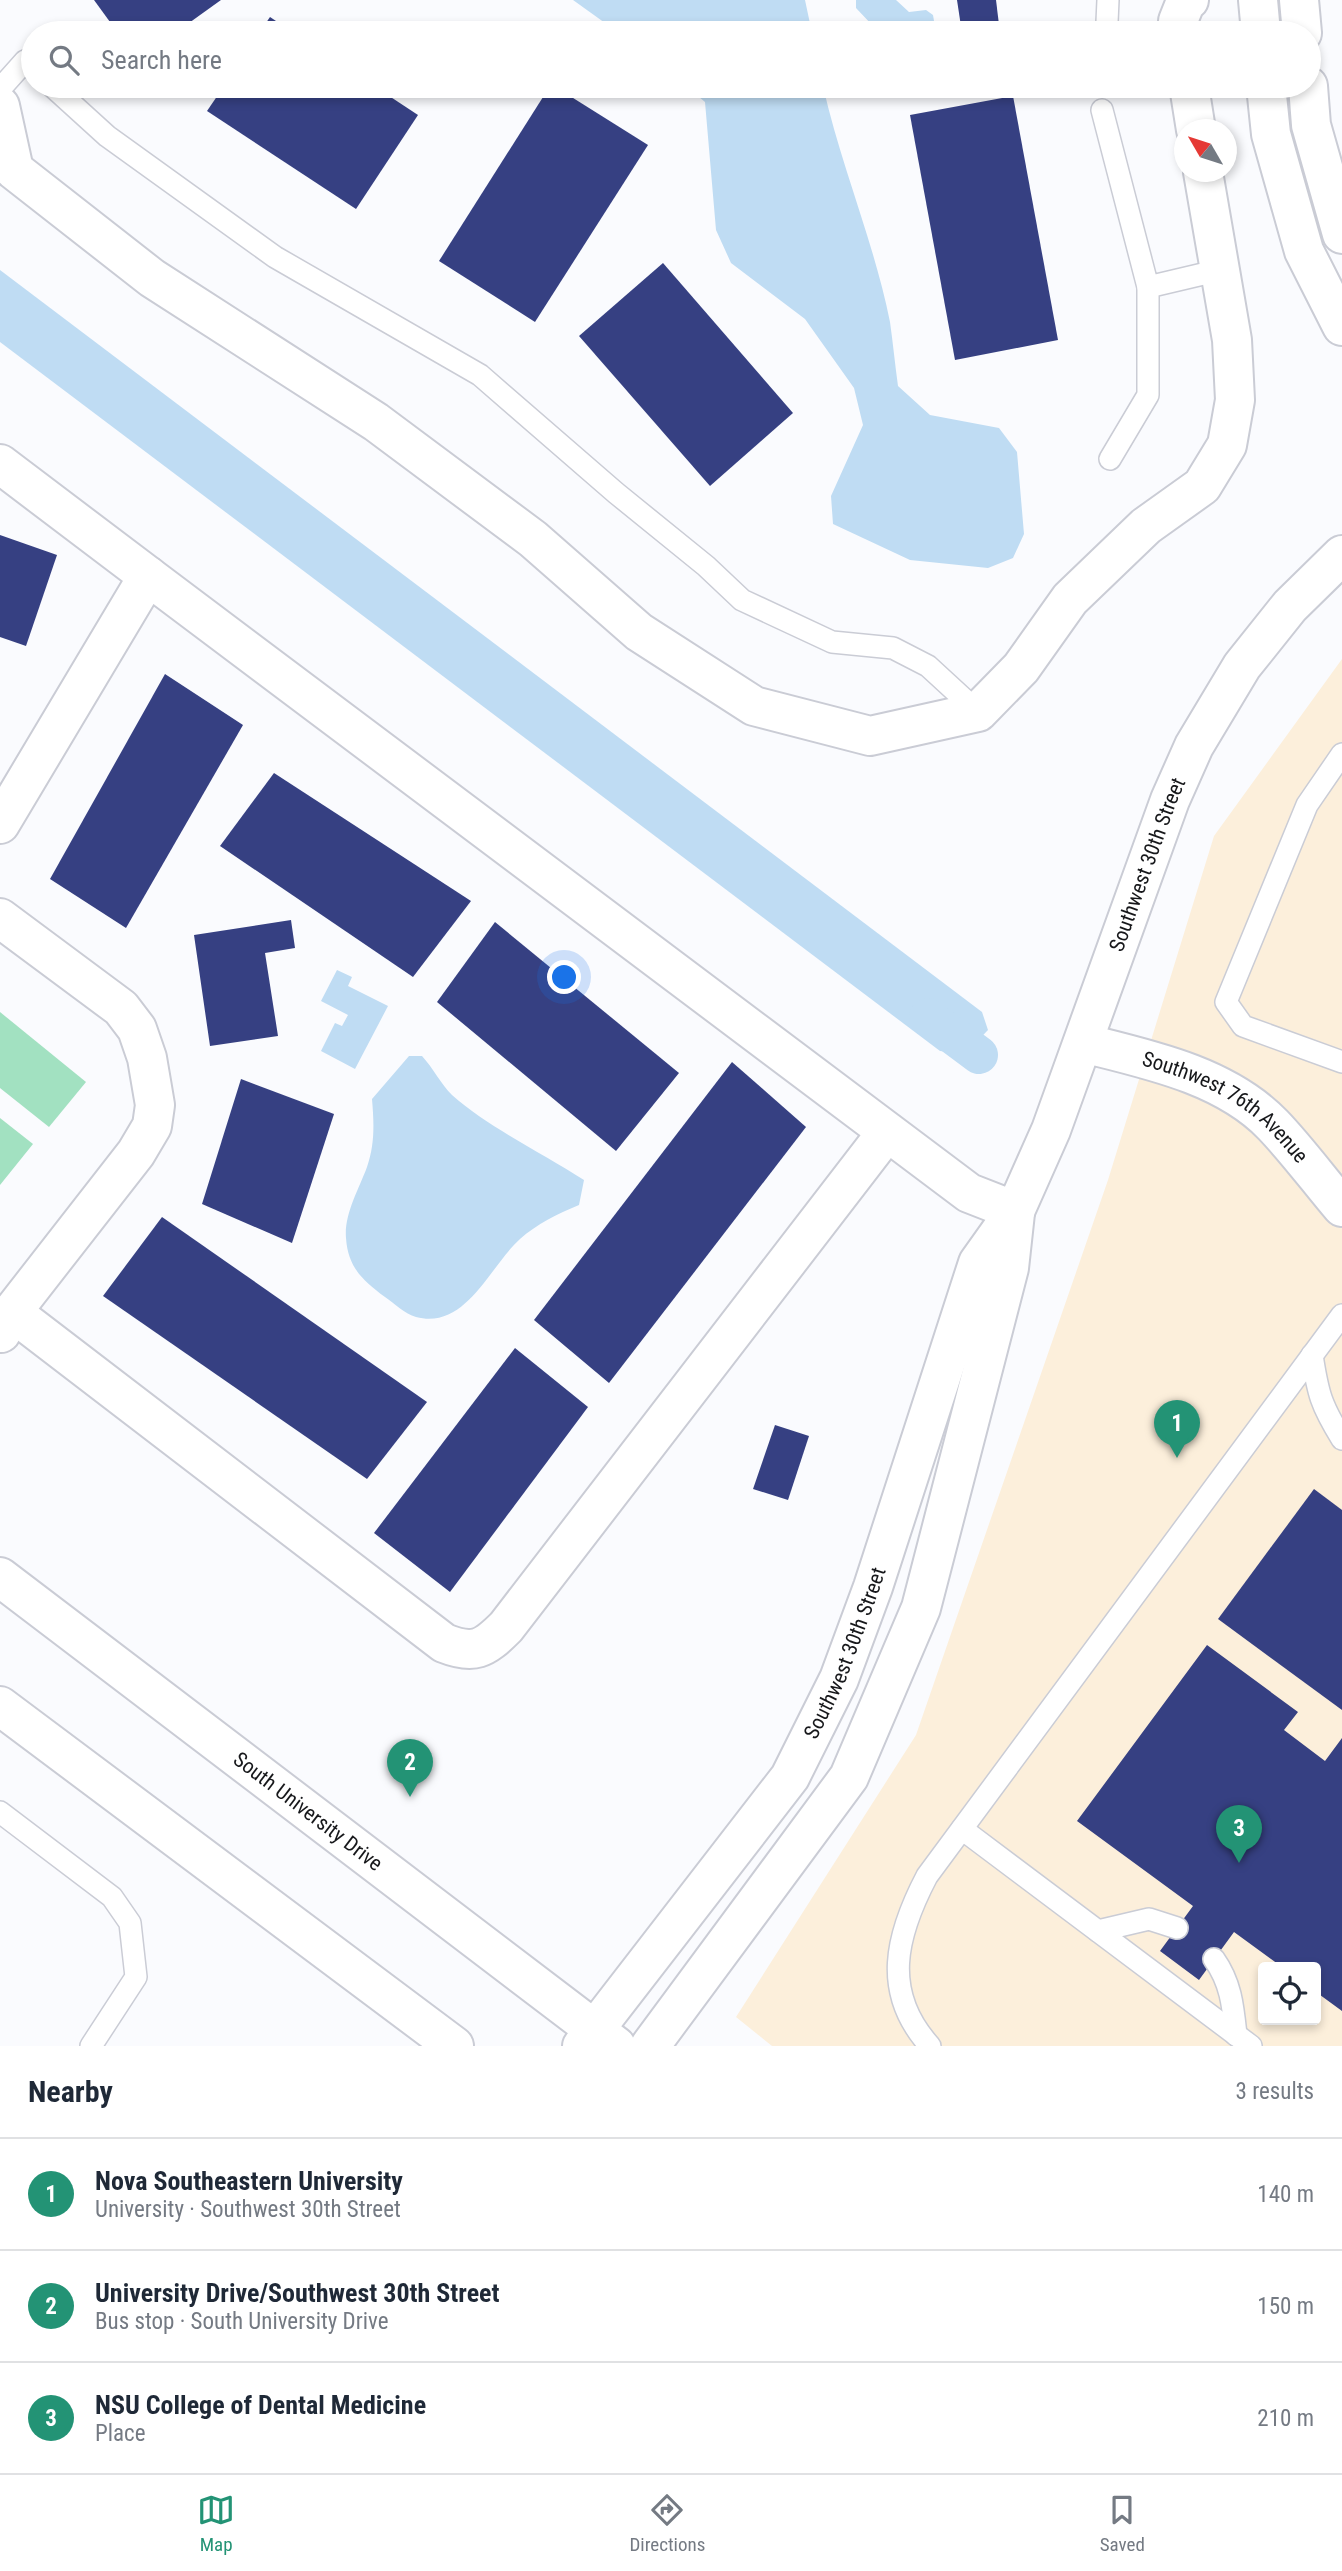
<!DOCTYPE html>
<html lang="en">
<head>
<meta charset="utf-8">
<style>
	body { margin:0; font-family:"Roboto Condensed",sans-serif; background:#f6f6f7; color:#1f2937 }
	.controls { position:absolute; right:21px; bottom:21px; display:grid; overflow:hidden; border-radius:7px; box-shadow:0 4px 10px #0003 }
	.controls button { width:63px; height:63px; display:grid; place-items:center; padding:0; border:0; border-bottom:2px solid #e0e1e3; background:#fff; color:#1f2937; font:35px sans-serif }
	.compass { position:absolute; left:1174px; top:119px; width:63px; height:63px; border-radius:50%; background:#fff; box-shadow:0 4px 10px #0003; rotate:309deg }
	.you { position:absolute; left:565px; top:978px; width:24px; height:24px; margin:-18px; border:5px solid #fff; border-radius:50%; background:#1a73e8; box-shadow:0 0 0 10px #1a73e833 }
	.badge { display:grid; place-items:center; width:46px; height:46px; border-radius:50%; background:#239375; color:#fff; font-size:23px; font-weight:700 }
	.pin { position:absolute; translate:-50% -58px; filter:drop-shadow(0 2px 4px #0008) }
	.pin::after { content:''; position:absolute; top:37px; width:24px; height:21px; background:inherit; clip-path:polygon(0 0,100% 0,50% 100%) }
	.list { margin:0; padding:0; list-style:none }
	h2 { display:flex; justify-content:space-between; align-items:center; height:91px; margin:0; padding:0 28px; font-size:30px }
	h2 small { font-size:23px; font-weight:400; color:#747a83 }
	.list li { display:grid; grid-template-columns:46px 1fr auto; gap:21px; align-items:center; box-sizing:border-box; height:112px; padding:0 28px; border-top:2px solid #e0e1e3 }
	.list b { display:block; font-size:26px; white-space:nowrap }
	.list p { margin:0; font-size:23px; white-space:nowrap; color:#747a83 }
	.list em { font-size:23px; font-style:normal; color:#747a83 }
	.icon { flex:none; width:38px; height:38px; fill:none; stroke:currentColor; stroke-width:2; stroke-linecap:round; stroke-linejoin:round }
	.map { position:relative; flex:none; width:1342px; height:2046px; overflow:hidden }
	.search { position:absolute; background:#fff; box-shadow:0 4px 10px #0003; left:21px; right:21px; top:21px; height:77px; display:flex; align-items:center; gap:18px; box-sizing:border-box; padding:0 24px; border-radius:38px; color:#747a83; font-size:26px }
	.sheet { height:427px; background:#fff }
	nav { display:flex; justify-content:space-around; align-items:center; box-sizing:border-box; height:98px; border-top:2px solid #e0e1e3; background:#fff; font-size:19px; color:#747a83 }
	nav a { display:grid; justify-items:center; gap:4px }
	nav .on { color:#239375 }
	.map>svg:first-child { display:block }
	.education { fill:#fcefdb; fill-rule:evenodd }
	.green { fill:#a2e1c1 }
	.water { fill:#bfdcf3 }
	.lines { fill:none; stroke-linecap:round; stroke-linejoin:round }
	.canal { stroke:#bfdcf3; stroke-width:38 }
	.building { fill:#364082 }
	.lane-casing { stroke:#caccd5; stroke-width:24 }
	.street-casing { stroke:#caccd5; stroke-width:42 }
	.secondary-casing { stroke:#caccd5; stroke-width:42 }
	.primary-casing { stroke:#caccd5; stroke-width:42 }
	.lane { stroke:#fff; stroke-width:21 }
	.street { stroke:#fff; stroke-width:38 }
	.secondary { stroke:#fff; stroke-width:38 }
	.primary { stroke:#fff; stroke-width:38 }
	.labels { text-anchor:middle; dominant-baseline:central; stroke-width:7; stroke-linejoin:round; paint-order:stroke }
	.street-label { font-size:21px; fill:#17181b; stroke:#fafbfe }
</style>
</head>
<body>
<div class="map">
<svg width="1342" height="2046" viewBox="0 0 1342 2046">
	<rect width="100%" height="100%" fill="#fafbfe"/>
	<!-- education -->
	<path class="education" d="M1342,659v1387h-570l-36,-29 180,-282 192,-555 106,-344zM1263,1967h53v53h-53z"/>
	<!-- green -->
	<g class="green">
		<polygon points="0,1012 86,1082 49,1127 0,1088"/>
		<polygon points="0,1118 33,1144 0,1185"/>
	</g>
	<!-- water -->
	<g class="water">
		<polygon points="573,0 805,0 812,33 619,33"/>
		<polygon points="856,0 896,0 909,12 926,10 933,15 936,33 875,33 874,27 856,8"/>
		<path d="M686,86h137c18,80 51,156 67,236 3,21 5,43 8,64l32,29 69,13 18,24 7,82 -11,24 -25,10 -78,-8 -77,-36 -2,-28 32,-71 -9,-37 -49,-69 -74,-56 -15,-33 -11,-128z"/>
		<polygon points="0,270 982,1012 988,1030 965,1054 940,1051 0,342"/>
		<polygon points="337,970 352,977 348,986 388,1006 355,1069 321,1051 335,1023 342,1026 348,1015 321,1001"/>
		<path d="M409,1056h13c11,12 19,28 30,39 36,32 90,58 132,85l-5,25c-22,9 -42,19 -59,34 -31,28 -54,91 -104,78 -11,-3 -22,-14 -31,-20 -23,-17 -37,-30 -39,-59 -2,-24 13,-49 21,-71 8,-23 7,-44 5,-68z"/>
	</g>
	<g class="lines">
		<!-- canal -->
		<polyline class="canal" points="928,1017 979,1055"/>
	</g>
	<!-- building -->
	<g class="building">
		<polygon points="94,0 221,0 175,33 118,33"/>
		<polygon points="957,0 996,0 1000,33 962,33"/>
		<polygon points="270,17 294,33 259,33"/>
		<polygon points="224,86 374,86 418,115 356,209 207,111"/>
		<polygon points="550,86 554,86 648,145 535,322 439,261"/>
		<polygon points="1013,96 1058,340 955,360 910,115"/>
		<polygon points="663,263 793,413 710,486 579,336"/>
		<polygon points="0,535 57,555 26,646 0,637"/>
		<polygon points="165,674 243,725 126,928 50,879"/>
		<polygon points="274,773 471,901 413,977 220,846"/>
		<polygon points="291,920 295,948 265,953 278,1036 210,1046 194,935"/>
		<polygon points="495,922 679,1073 616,1151 437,1002"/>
		<polygon points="732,1062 806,1127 609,1383 534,1320"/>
		<polygon points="241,1079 334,1114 292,1243 202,1204"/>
		<polygon points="162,1217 427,1402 367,1479 103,1296"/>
		<polygon points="515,1348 588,1407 450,1592 374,1533"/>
		<polygon points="775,1425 809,1436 788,1500 753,1489"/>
		<polygon points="1314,1489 1342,1510 1342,1710 1218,1619"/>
		<polygon points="1207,1645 1298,1712 1284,1730 1325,1761 1342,1738 1342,2011 1316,1992 1316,1967 1282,1967 1234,1932 1199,1980 1160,1951 1193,1906 1077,1821"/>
	</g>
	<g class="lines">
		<defs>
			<g id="lane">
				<polyline points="1107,22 1108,0"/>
				<polyline points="52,86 107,136 275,257 480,375 616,493 706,566 742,600 832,642 893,648 928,666 978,712"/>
				<polyline points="0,89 25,61 33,69"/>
				<polyline points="1102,110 1148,287 1220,270"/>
				<polyline points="1110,459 1148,395 1148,287"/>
				<polyline points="1342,754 1307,805 1226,1002 1243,1026 1342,1062"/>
				<path d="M1312,1355c6,39 9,50 30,84"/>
				<polyline points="0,1812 112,1897 130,1923 136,1977 91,2046"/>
				<polyline points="962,1829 1251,2046"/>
				<polyline points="1098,1931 1149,1919 1177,1928"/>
				<path d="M1214,1959c17,24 19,47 22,76"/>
				<path d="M930,2046c-49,-54 -34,-111 -3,-170l415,-561"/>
			</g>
			<g id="street">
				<polyline points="1258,0 1261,33"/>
				<polyline points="1299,0 1302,33"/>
				<polyline points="1180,33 1178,21 1186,1 1189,0"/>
				<polyline points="1189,86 1196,130"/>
				<polyline points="1266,86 1271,134 1304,251 1342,326"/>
				<polyline points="1308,86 1311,125 1342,234"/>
				<polyline points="0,106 14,170 152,278 376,422 533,539 639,632 754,706 870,736 978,712 1021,668 1070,599 1146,526 1202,486 1227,445 1235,400 1232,340 1203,172"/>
				<polyline points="0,464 148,576"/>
				<polyline points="0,824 148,576 969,1193 1015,1211"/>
				<polyline points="0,918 121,1008 137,1029 147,1058 155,1105 152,1126 136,1153 12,1312 1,1333"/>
				<path id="s1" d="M1083,1043c64,16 142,32 190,82 24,25 46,55 69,82"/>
				<path d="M12,1312l432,331c30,12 40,6 62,-16l381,-495"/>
			</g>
			<g id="secondary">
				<path id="s2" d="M582,2046l208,-269 49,-98 34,-92 105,-324 37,-52 36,-81 119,-330 24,-54 48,-80 48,-60 52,-51"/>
				<polyline points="650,2046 849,1777 921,1608 1009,1268 1015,1213"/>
			</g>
			<g id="primary">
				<path id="s3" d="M0,1577l616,469"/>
				<polyline points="0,1706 454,2046"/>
			</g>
		</defs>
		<!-- lane casing -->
		<use href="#lane" class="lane-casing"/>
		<!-- street casing -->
		<use href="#street" class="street-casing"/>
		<!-- secondary casing -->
		<use href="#secondary" class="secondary-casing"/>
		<!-- primary casing -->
		<use href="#primary" class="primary-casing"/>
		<!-- lane -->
		<use href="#lane" class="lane"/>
		<!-- street -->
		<use href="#street" class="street"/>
		<!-- secondary -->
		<use href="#secondary" class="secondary"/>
		<!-- primary -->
		<use href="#primary" class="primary"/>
	</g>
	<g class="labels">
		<!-- street labels -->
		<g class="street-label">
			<text stroke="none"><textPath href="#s2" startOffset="1323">Southwest 30th Street</textPath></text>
			<text stroke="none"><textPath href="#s1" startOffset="159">Southwest 76th Avenue</textPath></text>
			<text stroke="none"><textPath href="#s2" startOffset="476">Southwest 30th Street</textPath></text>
			<text stroke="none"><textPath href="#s3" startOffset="387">South University Drive</textPath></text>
		</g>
	</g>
</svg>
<div class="controls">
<button><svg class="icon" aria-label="locate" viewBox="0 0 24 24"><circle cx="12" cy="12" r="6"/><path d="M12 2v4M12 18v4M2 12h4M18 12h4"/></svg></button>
</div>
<svg class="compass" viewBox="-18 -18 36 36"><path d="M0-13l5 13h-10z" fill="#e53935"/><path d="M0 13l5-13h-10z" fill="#747a83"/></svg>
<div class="you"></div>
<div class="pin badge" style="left:1177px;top:1458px">1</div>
<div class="pin badge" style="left:410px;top:1797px">2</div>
<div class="pin badge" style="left:1239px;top:1863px">3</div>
<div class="search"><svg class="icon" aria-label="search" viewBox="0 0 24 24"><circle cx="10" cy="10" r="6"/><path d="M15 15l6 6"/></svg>Search here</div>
</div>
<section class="sheet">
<h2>Nearby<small>3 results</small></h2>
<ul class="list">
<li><span class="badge">1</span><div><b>Nova Southeastern University</b><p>University · Southwest 30th Street</p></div><em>140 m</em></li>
<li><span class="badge">2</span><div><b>University Drive/Southwest 30th Street</b><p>Bus stop · South University Drive</p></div><em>150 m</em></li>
<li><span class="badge">3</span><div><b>NSU College of Dental Medicine</b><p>Place</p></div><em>210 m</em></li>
</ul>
</section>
<nav>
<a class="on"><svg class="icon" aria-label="map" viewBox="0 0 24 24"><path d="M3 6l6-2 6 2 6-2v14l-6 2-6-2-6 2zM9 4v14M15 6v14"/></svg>Map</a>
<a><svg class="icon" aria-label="directions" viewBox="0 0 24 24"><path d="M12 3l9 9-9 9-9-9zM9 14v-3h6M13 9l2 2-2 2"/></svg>Directions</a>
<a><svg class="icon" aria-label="saved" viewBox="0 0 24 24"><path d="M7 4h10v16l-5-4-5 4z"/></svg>Saved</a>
</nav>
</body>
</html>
